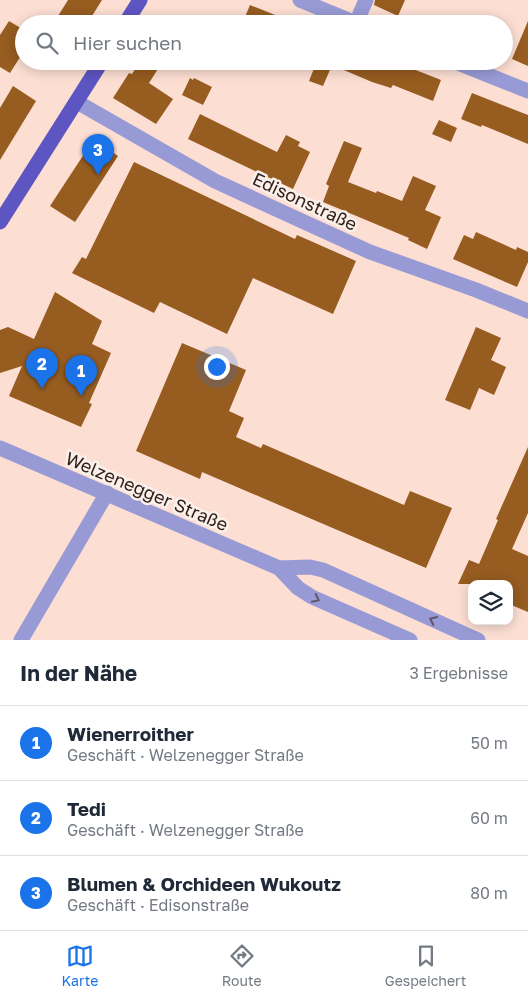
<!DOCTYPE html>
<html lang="de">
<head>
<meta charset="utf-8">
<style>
	body { margin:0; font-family:"Golos Text",sans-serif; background:#f2f2f3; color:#1f2937 }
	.controls { position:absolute; right:15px; bottom:15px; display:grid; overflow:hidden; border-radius:10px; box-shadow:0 2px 12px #0003 }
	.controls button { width:45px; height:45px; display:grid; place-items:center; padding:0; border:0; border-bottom:1px solid #e0e1e3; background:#fff; color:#1f2937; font:25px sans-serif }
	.you { position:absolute; left:216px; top:366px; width:18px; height:18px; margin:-12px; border:4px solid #fff; border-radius:50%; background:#1a73e8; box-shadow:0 0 0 8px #1a73e833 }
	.badge { display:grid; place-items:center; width:32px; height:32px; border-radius:50%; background:#1a73e8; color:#fff; font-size:16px; font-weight:700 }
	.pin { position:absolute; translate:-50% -41px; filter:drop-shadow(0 1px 2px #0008) }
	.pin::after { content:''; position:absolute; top:26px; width:18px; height:15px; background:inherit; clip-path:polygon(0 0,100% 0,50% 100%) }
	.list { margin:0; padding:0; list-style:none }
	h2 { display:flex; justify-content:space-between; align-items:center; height:65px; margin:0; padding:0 20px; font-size:21px }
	h2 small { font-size:16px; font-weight:400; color:#747a83 }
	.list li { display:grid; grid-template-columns:32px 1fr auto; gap:15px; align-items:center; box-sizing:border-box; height:75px; padding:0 20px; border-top:1px solid #e0e1e3 }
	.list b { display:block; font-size:19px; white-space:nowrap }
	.list p { margin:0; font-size:16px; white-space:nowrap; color:#747a83 }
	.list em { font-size:16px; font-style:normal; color:#747a83 }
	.icon { flex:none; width:28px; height:28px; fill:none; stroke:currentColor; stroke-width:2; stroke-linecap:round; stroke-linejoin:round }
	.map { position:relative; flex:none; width:528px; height:640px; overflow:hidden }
	.search { position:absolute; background:#fff; box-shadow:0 2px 12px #0003; left:15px; right:15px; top:15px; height:55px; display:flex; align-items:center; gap:12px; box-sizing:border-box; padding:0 18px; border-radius:28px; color:#747a83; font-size:19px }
	.sheet { height:290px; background:#fff }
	nav { display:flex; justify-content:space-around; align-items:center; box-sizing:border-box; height:70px; border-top:1px solid #e0e1e3; background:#fff; font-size:14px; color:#747a83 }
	nav a { display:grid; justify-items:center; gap:2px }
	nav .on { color:#1a73e8 }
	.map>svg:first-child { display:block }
	.building { fill:#965c20 }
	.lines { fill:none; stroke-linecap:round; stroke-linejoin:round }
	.minor { stroke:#989ad5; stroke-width:15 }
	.major { stroke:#5d55c1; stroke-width:15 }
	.oneway { stroke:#5f566c }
	.labels { text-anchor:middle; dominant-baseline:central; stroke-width:5; stroke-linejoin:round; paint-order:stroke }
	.street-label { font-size:18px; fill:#301e17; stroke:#faf0ec }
</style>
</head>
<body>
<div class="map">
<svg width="528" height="640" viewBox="0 0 528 640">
	<rect width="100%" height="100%" fill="#fcded2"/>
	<!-- building -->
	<g class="building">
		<polygon points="68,0 102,0 87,24 53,24"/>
		<polygon points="375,0 405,0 398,16 374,5"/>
		<polygon points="250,5 295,23 295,24 242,24"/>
		<polygon points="9,21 24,30 24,51 10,73 0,67 0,35"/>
		<polygon points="528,21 528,66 512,59"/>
		<polygon points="140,61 163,61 149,83 173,99 156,124 113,98 129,73 132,74"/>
		<polygon points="317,61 393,61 441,80 433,101 393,85 391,88 372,82 332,65 323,86 309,81"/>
		<polygon points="190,78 193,80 194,78 212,87 203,105 182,95"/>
		<polygon points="13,86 36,101 0,160 0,108"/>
		<polygon points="472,93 528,115 528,144 482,125 481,127 461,119"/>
		<polygon points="200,114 277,152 286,135 300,142 298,146 310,152 293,189 188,139"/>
		<polygon points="439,120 457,128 451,142 432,134"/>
		<polygon points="344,141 362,148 348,182 376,193 377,191 402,201 413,176 436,186 425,210 441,217 427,249 408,240 409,238 323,202 329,186 326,184"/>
		<polygon points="90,145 103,146 118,156 75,222 50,206"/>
		<polygon points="134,162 295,239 297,235 356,261 333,314 253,278 227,334 160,302 154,313 72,273 82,257 86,259"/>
		<polygon points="476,232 516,250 517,247 528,252 528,262 517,287 453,259 464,235 473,239"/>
		<polygon points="55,292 102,321 92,344 111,353 89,403 92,404 81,427 9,396 22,366 0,373 0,330 8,327 34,339"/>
		<polygon points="476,327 501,338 491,360 506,367 494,395 479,388 470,410 445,400"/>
		<polygon points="182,343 246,370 229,411 244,418 236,437 261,448 263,444 404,505 410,491 452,508 426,568 202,472 200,479 136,451"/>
		<polygon points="528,447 528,513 512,549 528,556 528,612 509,604 509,584 458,584 469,560 479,564 498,520 496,519"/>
	</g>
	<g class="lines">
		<!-- minor -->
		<g class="minor">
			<polyline points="300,0 358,24"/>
			<polyline points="356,23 366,0"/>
			<polyline points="453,61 528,91"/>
			<polyline points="77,102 215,181 291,216 370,252 476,290 528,311"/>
			<polyline points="0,448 279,568 298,588 312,597 410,640"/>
			<polyline points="279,568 310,567 323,570 478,640"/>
			<polyline points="21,640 107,493"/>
		</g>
		<!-- major -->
		<g class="major">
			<polyline points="125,24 140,0"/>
			<polyline points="0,222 102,61"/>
		</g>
	</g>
	<!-- one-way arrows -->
	<defs><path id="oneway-chevron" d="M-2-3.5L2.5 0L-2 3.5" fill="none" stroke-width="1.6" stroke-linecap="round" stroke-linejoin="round" transform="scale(1.25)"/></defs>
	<g class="oneway">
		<use href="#oneway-chevron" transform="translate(316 599) rotate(26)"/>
		<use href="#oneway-chevron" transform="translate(433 620) rotate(-155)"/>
	</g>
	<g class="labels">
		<!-- street labels -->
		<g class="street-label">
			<text transform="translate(305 201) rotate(25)">Edisonstraße</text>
			<text transform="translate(147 491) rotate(23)">Welzenegger Straße</text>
		</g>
	</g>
</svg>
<div class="controls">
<button><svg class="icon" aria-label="layers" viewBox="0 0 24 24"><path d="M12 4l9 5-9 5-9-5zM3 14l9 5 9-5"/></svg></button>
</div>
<div class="you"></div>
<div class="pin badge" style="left:81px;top:396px">1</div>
<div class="pin badge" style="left:42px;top:389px">2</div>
<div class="pin badge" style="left:98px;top:175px">3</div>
<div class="search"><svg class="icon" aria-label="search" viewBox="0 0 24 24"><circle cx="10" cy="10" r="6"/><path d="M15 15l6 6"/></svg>Hier suchen</div>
</div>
<section class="sheet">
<h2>In der Nähe<small>3 Ergebnisse</small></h2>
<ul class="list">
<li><span class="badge">1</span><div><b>Wienerroither</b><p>Geschäft · Welzenegger Straße</p></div><em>50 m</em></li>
<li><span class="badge">2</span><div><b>Tedi</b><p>Geschäft · Welzenegger Straße</p></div><em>60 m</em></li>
<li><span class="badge">3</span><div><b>Blumen &amp; Orchideen Wukoutz</b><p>Geschäft · Edisonstraße</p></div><em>80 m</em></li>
</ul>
</section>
<nav>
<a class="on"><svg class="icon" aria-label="map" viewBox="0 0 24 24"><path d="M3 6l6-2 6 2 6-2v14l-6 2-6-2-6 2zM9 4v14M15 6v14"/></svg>Karte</a>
<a><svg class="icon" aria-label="directions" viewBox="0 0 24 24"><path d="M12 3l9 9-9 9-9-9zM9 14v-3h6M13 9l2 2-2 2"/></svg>Route</a>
<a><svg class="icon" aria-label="saved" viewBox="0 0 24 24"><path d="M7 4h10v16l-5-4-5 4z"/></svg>Gespeichert</a>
</nav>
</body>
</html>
